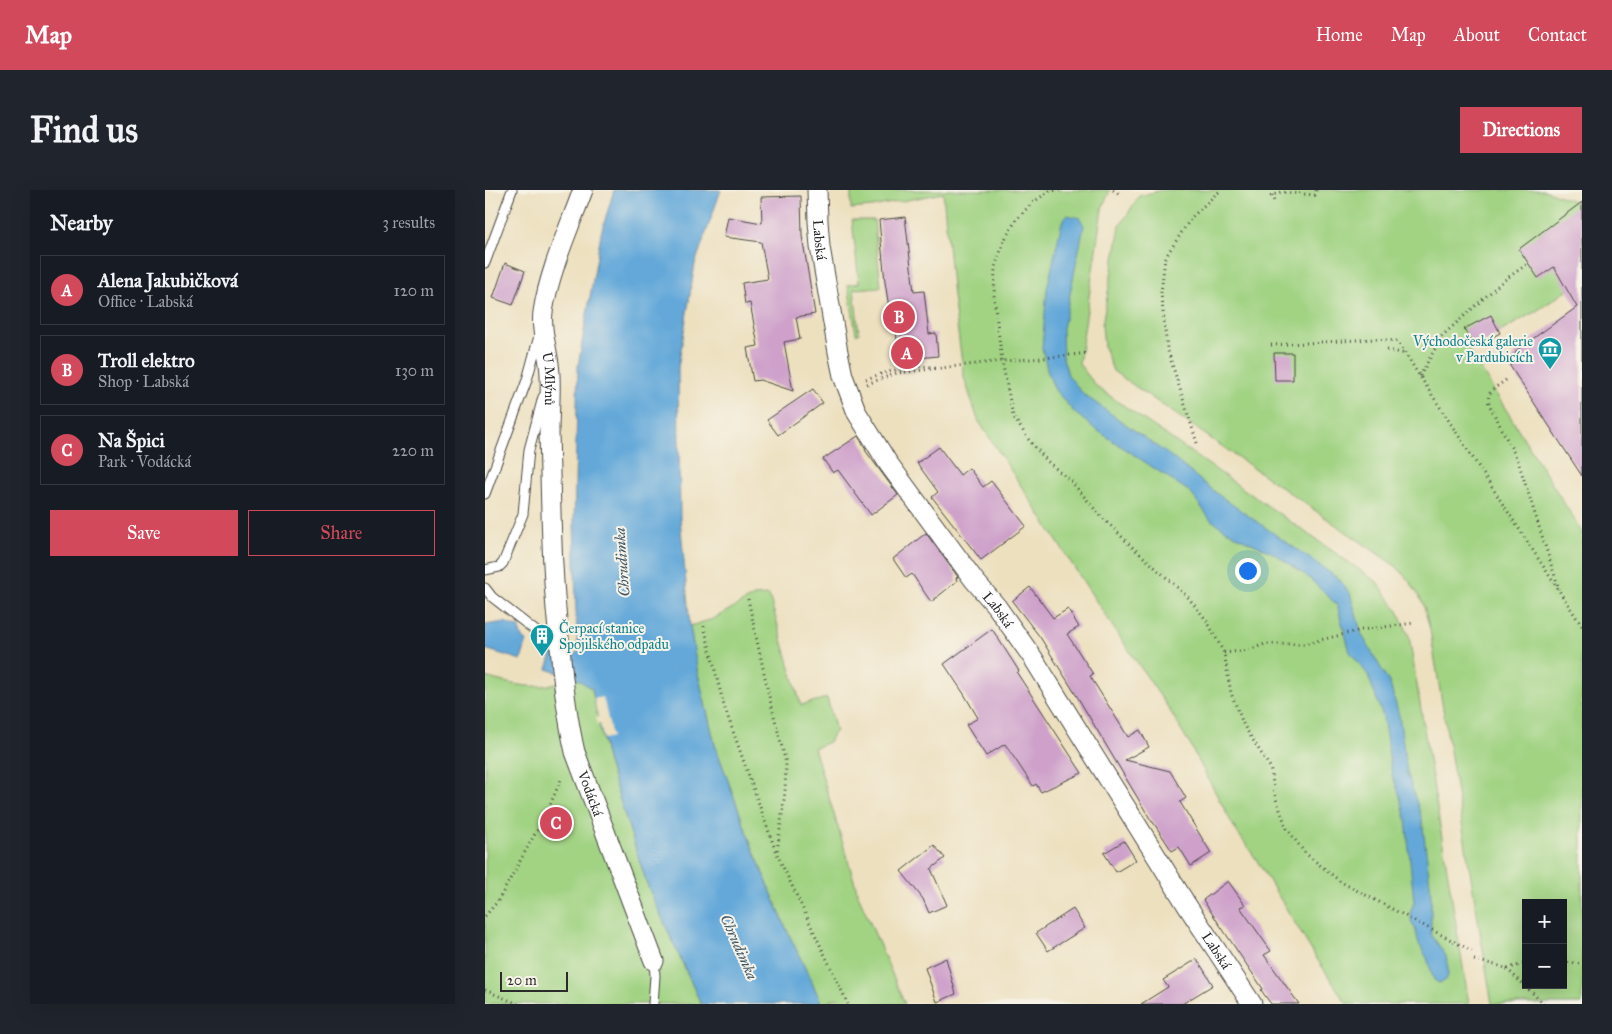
<!DOCTYPE html>
<html lang="en">
<head>
<meta charset="utf-8">
<style>
	body { margin:0; font-family:"IM FELL Great Primer",serif; background:#20242c; color:#f1f3f6 }
	.controls { position:absolute; right:15px; bottom:15px; display:grid; overflow:hidden; border-radius:0px; box-shadow:0 5px 20px #0002 }
	.controls button { width:45px; height:45px; display:grid; place-items:center; padding:0; border:0; border-bottom:1px solid #363941; background:#171b24; color:#f1f3f6; font:25px sans-serif }
	.scale { position:absolute; left:15px; bottom:12px; width:68px; box-sizing:border-box; padding-left:5px; border:2px solid #2b2b2b; border-top:0; font-size:14px; line-height:18px; white-space:nowrap; color:#2b2b2b; -webkit-text-stroke:4px #f7f3e8; paint-order:stroke }
	.you { position:absolute; left:762px; top:380px; width:18px; height:18px; margin:-12px; border:4px solid #fff; border-radius:50%; background:#1a73e8; box-shadow:0 0 0 8px #1a73e833 }
	.badge { display:grid; place-items:center; width:32px; height:32px; border-radius:50%; background:#d1495b; color:#fff; font-size:16px; font-weight:700 }
	.pin { position:absolute; translate:-50% -50%; border:2px solid #fff; box-shadow:0 1px 5px #0006 }
	.list { margin:0; padding:0; list-style:none }
	h2 { display:flex; justify-content:space-between; align-items:center; height:65px; margin:0; padding:0 20px; font-size:21px }
	h2 small { font-size:16px; font-weight:400; color:#9ea1a6 }
	.list li { display:grid; grid-template-columns:32px 1fr auto; gap:15px; align-items:center; box-sizing:border-box; height:70px; margin:0 10px 10px; padding:0 10px; border:1px solid #363941; border-radius:0px }
	.list b { display:block; font-size:19px; white-space:nowrap }
	.list p { margin:0; font-size:16px; white-space:nowrap; color:#9ea1a6 }
	.list em { font-size:16px; font-style:normal; color:#9ea1a6 }
	.actions { display:flex; gap:10px; padding:15px 20px }
	.actions a { flex:1; padding:11px 0; border:1px solid #d1495b; border-radius:0px; text-align:center; font-size:18px; color:#d1495b }
	.actions .main { background:#d1495b; color:#fff }
	.map { position:relative; flex:none; width:1097px; height:814px; overflow:hidden; border-radius:0px }
	header { display:flex; align-items:center; gap:30px; box-sizing:border-box; height:70px; padding:0 25px; background:#d1495b; color:#fff }
	header strong { font-size:24px }
	nav { display:flex; gap:28px; margin-inline-start:auto; font-size:18px }
	.intro { display:flex; align-items:center; justify-content:space-between; box-sizing:border-box; height:120px; padding:0 30px }
	h1 { margin:0; font-size:35px }
	.button { padding:12px 22px; border-radius:0px; background:#d1495b; color:#fff; font-size:18px; font-weight:700 }
	main { display:flex; gap:30px; padding:0 30px }
	aside { flex:1; background:#171b24; border-radius:0px; box-shadow:0 5px 20px #0002 }
	.map>svg:first-child { display:block }
	.green { fill:#a1d383; stroke:#667f57; fill-rule:evenodd }
	.water { fill:#64a8d9; stroke:#486a82 }
	.pier { fill:#ede0bf }
	.building { fill:#cea0ca }
	.lines { fill:none; stroke-linecap:round; stroke-linejoin:round }
	.lane-casing { stroke:#484641; stroke-width:11 }
	.street-casing { stroke:#484641; stroke-width:21 }
	.path { stroke:#484641; stroke-width:3; stroke-dasharray:1 4; stroke-linecap:butt }
	.lane { stroke:#fff; stroke-width:9 }
	.street { stroke:#fff; stroke-width:19 }
	.labels { text-anchor:middle; dominant-baseline:central; stroke-width:4; stroke-linejoin:round; paint-order:stroke }
	.street-label { font-size:14px; fill:#2b2b2b; stroke:#f7f3e8 }
	.culture-label { font-size:14px; fill:#0d838f; stroke:#f7f3e8; text-anchor:end }
	.water-label { font-size:15px; font-style:italic; fill:#3f5768; stroke:#f7f3e8 }
</style>
</head>
<body>
<header>
<strong>Map</strong>
<nav><a>Home</a><a>Map</a><a>About</a><a>Contact</a></nav>
</header>
<div class="intro"><h1>Find us</h1><a class="button">Directions</a></div>
<main>
<aside>
<h2>Nearby<small>3 results</small></h2>
<ul class="list">
<li><span class="badge">A</span><div><b>Alena Jakubičková</b><p>Office · Labská</p></div><em>120 m</em></li>
<li><span class="badge">B</span><div><b>Troll elektro</b><p>Shop · Labská</p></div><em>130 m</em></li>
<li><span class="badge">C</span><div><b>Na Špici</b><p>Park · Vodácká</p></div><em>220 m</em></li>
</ul>
<div class="actions"><a class="main">Save</a><a>Share</a></div>
</aside>
<div class="map">
<svg width="1097" height="814" viewBox="0 0 1097 814">
	<rect width="100%" height="100%" fill="#f7f3e8"/>
	<filter id="ink" filterUnits="userSpaceOnUse"><feTurbulence type="fractalNoise" baseFrequency=".02" numOctaves="2"/><feDisplacementMap in="SourceGraphic" scale="10" xChannelSelector="R" yChannelSelector="G"/><feConvolveMatrix kernelMatrix="1 2 1 2 8 2 1 2 1" color-interpolation-filters="sRGB"/></filter>
	<filter id="wash" filterUnits="userSpaceOnUse"><feTurbulence type="fractalNoise" baseFrequency=".0096" numOctaves="4" result="noise"/><feDisplacementMap in="SourceGraphic" scale="20" xChannelSelector="R" yChannelSelector="G"/><feGaussianBlur stdDeviation="1.12" result="paint"/><feColorMatrix in="noise" values="0 0 0 0 0 0 0 0 0 0 0 0 0 0 0 0 0 1.4 0 .05"/><feComposite in="paint" operator="in"/></filter>
	<g filter="url(#wash)">
		<rect width="100%" height="100%" fill="#ede0bf"/>
		<!-- green -->
		<g class="green">
			<polygon points="366,0 625,0 617,19 594,174 612,197 892,392 913,421 924,446 984,814 862,814 830,766 771,669 750,639 703,551 684,519 626,434 493,230 479,187 468,106 458,3 387,17 366,19"/>
			<path d="M677,0h382l30,11 4,5 -10,84 -30,20 -69,40 113,182v472h-90l-62,-374 -7,-27 -13,-21 -13,-15 -284,-196 -9,-25 -2,-21 18,-99 19,-30zM1041,713h37v82h-37z"/>
			<polygon points="367,30 389,30 396,97 369,99 374,144 371,144 363,95 374,93"/>
			<polygon points="284,405 316,515 342,508 351,541 348,544 344,552 329,558 374,707 420,814 355,814 352,808 337,814 301,738 266,654 230,555 213,484 205,436 228,429 269,406"/>
			<path d="M0,487c29,8 58,16 86,0l16,7 5,5 15,71 41,127 53,117h-216z"/>
		</g>
		<!-- water -->
		<g class="water">
			<polygon points="129,0 236,0 210,74 193,178 195,328 205,436 213,484 230,555 266,654 301,738 337,814 216,814 163,697 122,570 107,499 94,490 62,479 68,461 90,464 93,462 91,424 89,332 93,176 116,43"/>
			<polygon points="582,25 595,28 599,36 577,143 578,168 583,185 598,204 684,265 735,306 854,389 865,403 877,445 905,494 914,525 922,582 937,629 946,702 946,744 961,766 963,778 963,786 960,791 954,793 949,790 942,768 934,754 930,738 926,731 926,720 929,712 921,629 914,603 907,585 898,527 883,485 865,462 852,415 823,387 790,364 749,345 726,330 705,302 610,239 590,223 570,200 563,183 557,158 562,99 577,32"/>
			<path d="M20,432l8,4 7,1c0,7 0,11 7,14l-6,19 -36,-11v-24z"/>
		</g>
		<!-- pier -->
		<polygon class="pier" points="118,507 127,547 118,549 115,534 112,534 111,528 113,527 109,509"/>
		<g id="blocks">
			<!-- building -->
			<g class="building">
				<polygon points="316,6 317,46 330,124 311,127 315,149 299,152 308,201 275,190 268,191 262,158 273,156 265,113 260,114 257,93 283,89 276,52 239,47 243,27 277,33 276,7"/>
				<polygon points="1097,12 1097,286 1025,176 1032,160 1092,117 1069,77 1053,88 1034,59"/>
				<polygon points="420,27 429,102 439,101 444,144 451,143 453,166 414,170 411,140 407,137 400,92 394,30"/>
				<polygon points="20,73 40,81 28,115 8,108"/>
				<polygon points="1006,125 1015,143 989,157 979,139"/>
				<polygon points="789,163 808,163 808,190 790,190"/>
				<polygon points="328,199 338,213 293,245 282,230"/>
				<polygon points="373,246 381,259 380,260 413,305 386,325 353,280 348,283 338,269"/>
				<polygon points="454,257 475,285 484,278 498,297 506,291 541,336 496,370 447,307 453,302 432,273"/>
				<polygon points="441,343 473,387 471,388 472,391 446,412 427,384 421,388 408,369"/>
				<polygon points="545,397 568,428 583,419 594,437 582,444 608,484 605,486 643,547 655,540 664,557 640,570 685,581 701,608 695,612 726,663 706,676 694,657 687,661 668,632 667,632 593,508 555,447 527,411"/>
				<polygon points="507,439 534,481 532,483 597,583 556,602 551,594 548,596 520,554 501,566 481,535 493,528 479,504 459,474"/>
				<polygon points="639,651 651,670 631,682 619,663"/>
				<polygon points="449,655 460,668 446,679 462,715 444,723 438,709 416,681"/>
				<polygon points="743,691 760,715 755,717 786,761 779,765 814,814 786,814 776,800 778,799 718,710"/>
				<polygon points="588,719 600,738 563,761 551,743"/>
				<polygon points="461,768 471,804 452,812 440,778"/>
				<polygon points="712,769 728,795 697,814 656,814 683,797 678,790"/>
			</g>
		</g>
	</g>
	<g filter="url(#ink)">
		<use href="#blocks" fill-opacity="0" stroke="#484641" stroke-width="1"/>
		<g class="lines">
			<defs>
				<g id="lane">
					<polyline points="0,73 27,0"/>
					<polyline points="0,304 42,190 54,146"/>
					<polyline points="0,380 14,377 18,373 38,324 44,260 58,207"/>
					<polyline points="0,398 7,407 52,442"/>
					<polyline points="168,814 170,786 169,771"/>
				</g>
				<g id="street">
					<path id="s1" d="M98,0c-14,38 -34,82 -40,122 -3,22 7,42 7,64 1,19 -1,37 -1,56 2,72 2,144 11,215 3,36 7,70 15,105l79,209"/>
					<path id="s2" d="M332,0l1,31 2,26 18,105 5,24 14,37 31,50 86,117 23,27 36,51 155,249 64,97"/>
				</g>
			</defs>
			<!-- lane casing -->
			<use href="#lane" class="lane-casing"/>
			<!-- street casing -->
			<use href="#street" class="street-casing"/>
			<!-- path -->
			<g class="path">
				<polyline points="575,0 565,1 547,13 531,30 519,51 510,77 509,108 517,171 528,226 544,250 562,271 586,291 613,323 645,355 702,406 722,431 739,463 746,503 759,536 785,577 791,609 802,639 820,663 856,692 987,761"/>
				<polyline points="628,0 636,5"/>
				<polyline points="787,5 789,11"/>
				<polyline points="785,6 796,2 830,5 831,0"/>
				<polyline points="786,155 890,149 912,151 1097,436"/>
				<polyline points="902,160 921,164"/>
				<polyline points="935,186 957,146 1018,91 1041,75"/>
				<path d="M381,189c17,-6 54,-18 72,-10"/>
				<path d="M1021,190c-10,8 -20,10 -17,24l29,57 41,128"/>
				<polyline points="382,194 412,183 517,171 559,168 604,163"/>
				<polyline points="712,253 682,158 676,103 680,68 706,28 731,4 737,0"/>
				<polyline points="263,409 284,506 301,573 300,602 292,662"/>
				<polyline points="219,436 239,516 291,662 363,814"/>
				<polyline points="739,463 764,460 780,454 819,454 876,440 929,433"/>
				<polyline points="0,726 13,711 62,622 77,587"/>
				<polyline points="989,770 1015,776 1022,779 1041,773"/>
				<polyline points="1078,772 1097,774"/>
				<polyline points="1022,779 1059,814"/>
				<polyline points="0,800 33,814"/>
			</g>
			<!-- lane -->
			<use href="#lane" class="lane"/>
			<!-- street -->
			<use href="#street" class="street"/>
		</g>
	</g>
	<!-- icons -->
	<defs>
		<symbol id="museum-pin" viewBox="-11 -11 22 30"><path d="M0 17L-7.5 6A9.5 9.5 0 1 1 7.5 6Z" fill="#0f9aa8" stroke="#f7f3e8"/><path d="M0-6L6-3V-2H-6V-3ZM-5-1h2V3h-2ZM-1-1h2V3h-2ZM3-1h2V3H3ZM-6 4H6V6H-6Z" fill="#fff"/></symbol>
		<symbol id="building-pin" viewBox="-11 -11 22 30"><path d="M0 17L-7.5 6A9.5 9.5 0 1 1 7.5 6Z" fill="#0f9aa8" stroke="#f7f3e8"/><path d="M-4-6H4V6H1V3H-1V6H-4ZM-2.5-4.3h1.7v1.8h-1.7ZM.8-4.3h1.7v1.8H.8ZM-2.5-1h1.7V.8h-1.7ZM.8-1h1.7V.8H.8Z" fill="#fff"/></symbol>
	</defs>
	<g fill-rule="evenodd">
		<use href="#museum-pin" x="1051" y="145" width="28" height="38"/>
		<use href="#building-pin" x="43" y="432" width="28" height="38"/>
	</g>
	<g class="labels">
		<!-- street labels -->
		<g class="street-label">
			<text stroke="none"><textPath href="#s2" startOffset="50">Labská</textPath></text>
			<text stroke="none"><textPath href="#s1" startOffset="196">U Mlýnů</textPath></text>
			<text stroke="none"><textPath href="#s2" startOffset="470">Labská</textPath></text>
			<text stroke="none"><textPath href="#s1" startOffset="615">Vodácká</textPath></text>
			<text stroke="none"><textPath href="#s2" startOffset="875">Labská</textPath></text>
		</g>
		<!-- culture labels -->
		<g class="culture-label">
			<text x="1048" y="151">Východočeská galerie<tspan x="1048" dy="16">v Pardubicích</tspan></text>
			<text x="74" y="438" text-anchor="start">Čerpací stanice<tspan x="74" dy="16">Spojilského odpadu</tspan></text>
		</g>
		<!-- water labels -->
		<g class="water-label">
			<text transform="translate(137 372) rotate(-94)">Chrudimka</text>
			<text transform="translate(254 757) rotate(66)">Chrudimka</text>
		</g>
	</g>
</svg>
<div class="controls">
<button>+</button>
<button>−</button>
</div>
<div class="scale">20 m</div>
<div class="you"></div>
<div class="pin badge" style="left:422px;top:163px">A</div>
<div class="pin badge" style="left:414px;top:127px">B</div>
<div class="pin badge" style="left:71px;top:633px">C</div>
</div>
</main>
</body>
</html>
